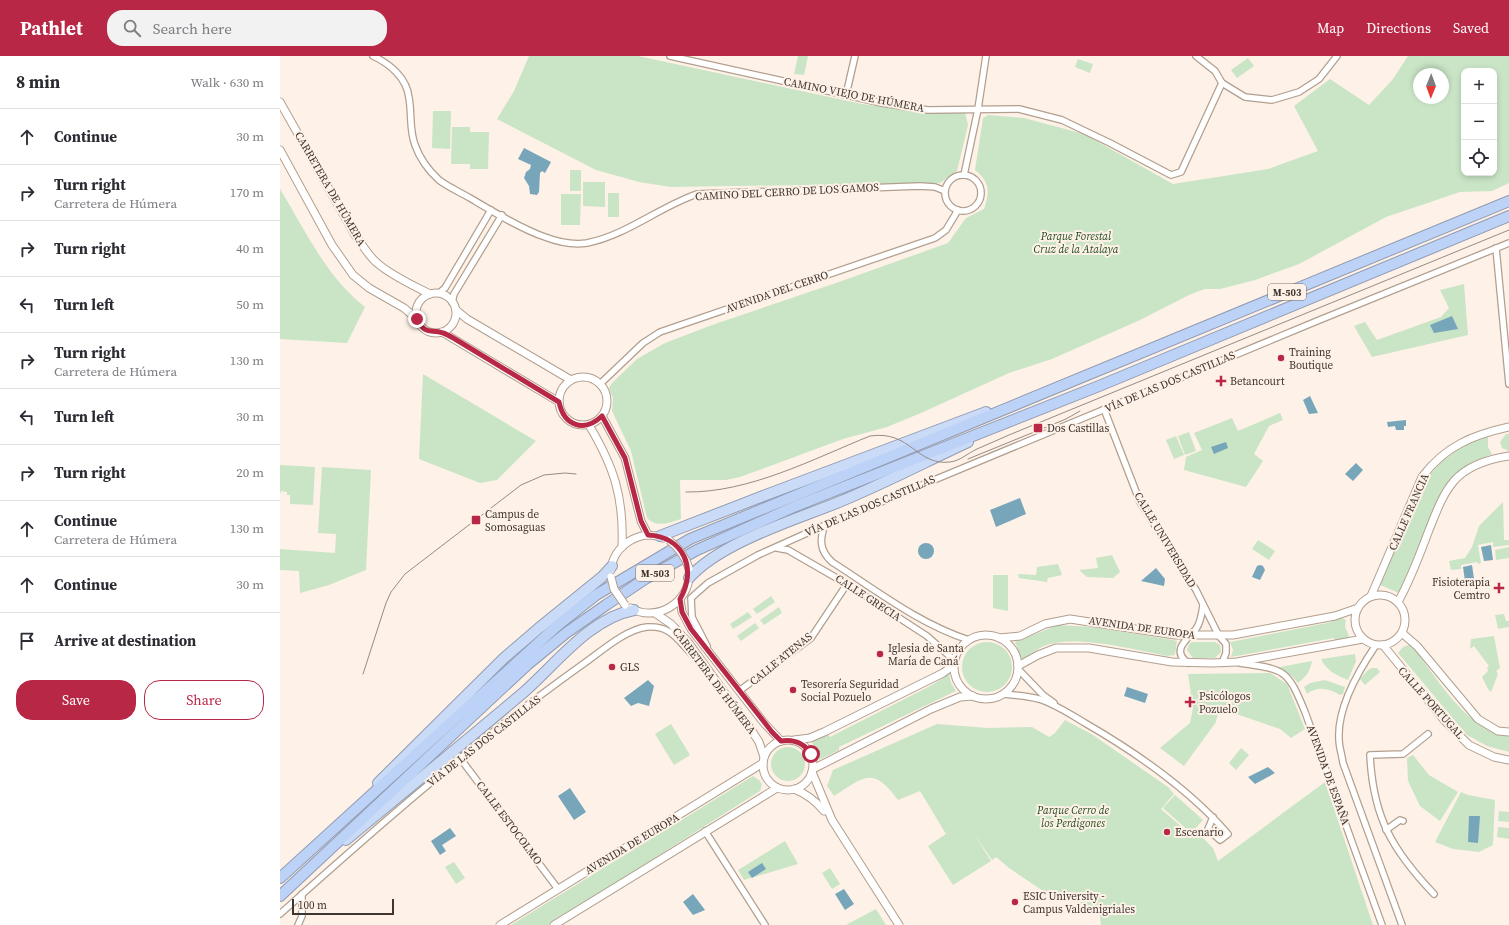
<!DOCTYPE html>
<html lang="en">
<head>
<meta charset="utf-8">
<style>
	body { margin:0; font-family:"Source Serif 4",serif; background:#f2f2f3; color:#2b2b33 }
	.controls { position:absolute; right:12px; top:12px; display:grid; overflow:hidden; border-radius:8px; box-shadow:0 2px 6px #0003 }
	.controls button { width:36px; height:36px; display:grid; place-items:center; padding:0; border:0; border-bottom:1px solid #e1e1e2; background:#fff; color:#2b2b33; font:20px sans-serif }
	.compass { position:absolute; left:1133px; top:12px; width:36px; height:36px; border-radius:50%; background:#fff; box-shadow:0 2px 6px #0003; rotate:181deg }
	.scale { position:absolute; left:12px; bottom:10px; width:102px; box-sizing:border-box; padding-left:4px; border:2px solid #3e3630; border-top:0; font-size:11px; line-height:14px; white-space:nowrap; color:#3e3630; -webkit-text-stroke:3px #fef1e7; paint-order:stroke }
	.stop { position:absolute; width:12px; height:12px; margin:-9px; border:3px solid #b92746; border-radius:50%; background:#fff }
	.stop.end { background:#b92746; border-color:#fff; box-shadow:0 1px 4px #0008 }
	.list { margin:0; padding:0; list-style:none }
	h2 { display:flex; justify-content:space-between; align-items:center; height:52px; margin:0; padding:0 16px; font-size:17px }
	h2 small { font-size:13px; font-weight:400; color:#7c7c81 }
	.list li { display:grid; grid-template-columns:26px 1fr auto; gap:12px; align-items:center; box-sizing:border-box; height:56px; padding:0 16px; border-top:1px solid #e1e1e2 }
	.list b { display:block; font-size:15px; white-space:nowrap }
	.list p { margin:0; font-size:13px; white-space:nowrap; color:#7c7c81 }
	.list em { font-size:13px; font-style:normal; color:#7c7c81 }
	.actions { display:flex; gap:8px; padding:12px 16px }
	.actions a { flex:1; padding:9px 0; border:1px solid #b92746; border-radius:16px; text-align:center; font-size:14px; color:#b92746 }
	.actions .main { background:#b92746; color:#fff }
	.icon { flex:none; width:22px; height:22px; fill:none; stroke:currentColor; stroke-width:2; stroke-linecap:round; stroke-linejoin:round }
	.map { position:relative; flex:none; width:1229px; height:869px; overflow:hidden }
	header { display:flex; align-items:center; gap:24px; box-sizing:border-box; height:56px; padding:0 20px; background:#b92746; color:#fff }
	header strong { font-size:19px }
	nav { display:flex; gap:22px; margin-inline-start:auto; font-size:14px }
	.search { width:280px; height:36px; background:#f2f2f3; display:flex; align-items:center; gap:10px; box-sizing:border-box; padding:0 14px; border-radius:16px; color:#7c7c81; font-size:15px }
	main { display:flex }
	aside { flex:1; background:#fff }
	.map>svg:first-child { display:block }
	.green { fill:#c9e5c6; fill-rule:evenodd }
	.water { fill:#77a5ba }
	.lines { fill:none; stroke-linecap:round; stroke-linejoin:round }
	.minor-casing { stroke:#b29f8e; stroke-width:8 }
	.tertiary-casing { stroke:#b29f8e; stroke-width:9 }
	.trunk-casing { stroke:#919bb1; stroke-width:12 }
	.motorway-casing { stroke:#919bb1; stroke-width:12 }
	.minor { stroke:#fff; stroke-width:5.5 }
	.tertiary { stroke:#fff; stroke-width:7 }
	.trunk { stroke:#cadbf8; stroke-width:10 }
	.motorway { stroke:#bdd2f7; stroke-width:10 }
	.tram { stroke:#968b84; stroke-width:1 }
	.tertiary-bridge-casing { stroke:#b29f8e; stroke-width:9; stroke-linecap:butt }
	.tertiary-bridge { stroke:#fff; stroke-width:7 }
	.route { stroke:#b92746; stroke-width:5 }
	.poi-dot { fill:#b92746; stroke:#fef1e7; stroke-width:1.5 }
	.labels { text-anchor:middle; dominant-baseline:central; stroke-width:4; stroke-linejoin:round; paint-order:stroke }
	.shield { fill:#fef1e7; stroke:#786e67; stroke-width:1 }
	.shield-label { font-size:10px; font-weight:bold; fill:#3e3630 }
	.street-label { font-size:11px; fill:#3e3630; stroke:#fef1e7 }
	.park-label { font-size:11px; font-style:italic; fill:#224d1f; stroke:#fef1e7 }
	.poi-label { font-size:11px; fill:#3e3630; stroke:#fef1e7; text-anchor:start }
</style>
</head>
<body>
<header>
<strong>Pathlet</strong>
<div class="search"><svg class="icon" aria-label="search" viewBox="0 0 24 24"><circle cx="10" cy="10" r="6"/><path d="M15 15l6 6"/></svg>Search here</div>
<nav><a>Map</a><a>Directions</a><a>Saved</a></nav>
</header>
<main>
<aside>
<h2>8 min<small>Walk · 630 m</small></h2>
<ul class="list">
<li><svg class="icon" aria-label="ahead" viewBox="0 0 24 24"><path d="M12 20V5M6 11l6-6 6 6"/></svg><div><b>Continue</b></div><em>30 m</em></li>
<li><svg class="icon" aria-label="right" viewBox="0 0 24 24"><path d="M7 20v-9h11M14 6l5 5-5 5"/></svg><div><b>Turn right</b><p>Carretera de Húmera</p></div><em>170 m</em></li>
<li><svg class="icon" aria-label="right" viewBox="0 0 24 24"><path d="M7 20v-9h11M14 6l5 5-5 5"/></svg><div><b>Turn right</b></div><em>40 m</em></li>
<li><svg class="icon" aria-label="left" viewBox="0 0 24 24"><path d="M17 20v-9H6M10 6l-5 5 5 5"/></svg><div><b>Turn left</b></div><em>50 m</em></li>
<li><svg class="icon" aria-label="right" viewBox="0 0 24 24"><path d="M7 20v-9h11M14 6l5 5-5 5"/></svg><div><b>Turn right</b><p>Carretera de Húmera</p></div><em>130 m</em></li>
<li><svg class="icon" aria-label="left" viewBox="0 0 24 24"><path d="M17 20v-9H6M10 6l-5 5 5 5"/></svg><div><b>Turn left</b></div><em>30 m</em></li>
<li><svg class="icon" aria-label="right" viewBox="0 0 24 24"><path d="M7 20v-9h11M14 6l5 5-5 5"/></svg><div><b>Turn right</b></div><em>20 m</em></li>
<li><svg class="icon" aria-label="ahead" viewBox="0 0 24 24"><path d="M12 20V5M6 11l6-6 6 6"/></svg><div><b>Continue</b><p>Carretera de Húmera</p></div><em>130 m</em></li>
<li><svg class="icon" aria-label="ahead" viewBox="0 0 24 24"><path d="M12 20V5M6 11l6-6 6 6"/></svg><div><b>Continue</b></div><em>30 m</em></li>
<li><svg class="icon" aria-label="arrive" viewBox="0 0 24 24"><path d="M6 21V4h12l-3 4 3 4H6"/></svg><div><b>Arrive at destination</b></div></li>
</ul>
<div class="actions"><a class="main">Save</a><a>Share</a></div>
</aside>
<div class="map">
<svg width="1229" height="869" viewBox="0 0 1229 869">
	<rect width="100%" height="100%" fill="#fef1e7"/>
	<!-- green -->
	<g class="green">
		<polygon points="249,0 358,0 582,48 646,56 685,56 688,69 677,115 660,127 391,131 359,126 316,114 217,63 234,35"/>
		<polygon points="518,0 528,0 524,19 514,18"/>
		<path d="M1128,0h101v127l-17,8 -32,1 -74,25 -87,47 -44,16 -35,9h-15l-14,5 -51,26 -88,39 -43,14 -88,40 -34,14 -44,12 -103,38 -14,3h-46l1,39c-12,4 -24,9 -34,-1l-16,-67 -19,-40 1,-13 -4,-10 3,-5 25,-24 28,-16 47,-18 124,-42 112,-40 18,-25 18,-9c6,-17 6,-27 -9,-39l8,-52 5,-3 36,3 60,16 89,50 95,-15 50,-18 -24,-45 36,-27 39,26 24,-26zM1184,15h30v102h-30zM1139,18h24v24h-24z"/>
		<polygon points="968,2 974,10 957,22 951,14"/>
		<polygon points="798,3 813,8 810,17 795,11"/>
		<polygon points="153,55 171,55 170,93 152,92"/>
		<polygon points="172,71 190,71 190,108 171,108"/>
		<polygon points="190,76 209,76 208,113 190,113"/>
		<rect x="290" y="114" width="11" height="21"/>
		<polygon points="303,126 325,126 325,151 303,150"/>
		<path d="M0,133c25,41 47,89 85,118l-18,36 -67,-4z"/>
		<rect x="328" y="137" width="11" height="24"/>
		<polygon points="281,138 301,138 300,169 281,169"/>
		<polygon points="1184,228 1188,279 1092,301 1074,270 1085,266 1097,284 1161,261 1169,252 1160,234"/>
		<polygon points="143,318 256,385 217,424 200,427 139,403"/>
		<polygon points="1000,357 1003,364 989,370 974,398 983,405 966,431 904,414 906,401 922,394 914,377 952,362 958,375"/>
		<polygon points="909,376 916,395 905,399 898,380"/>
		<path d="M1208,378v13l4,7c-22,10 -36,16 -50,36l-43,103 -19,-8 47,-107 15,-17 29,-20z"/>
		<polygon points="1226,378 1229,378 1229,395 1222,392 1220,386"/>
		<polygon points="896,380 904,399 894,403 886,384"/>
		<polygon points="0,409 35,411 33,449 10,448 10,439 7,439 7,436 1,435 0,438"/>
		<polygon points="42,411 91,414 86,514 49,529 20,537 19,515 0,514 0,493 55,497 56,478 38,477"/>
		<polygon points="1223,446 1224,484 1229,484 1229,489 1213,491 1213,486 1198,489 1201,507 1198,508 1197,506 1181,509 1181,513 1171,514 1169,505 1185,502 1192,491 1199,470"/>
		<polygon points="978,484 995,495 989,504 972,493"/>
		<polygon points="1229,491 1229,502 1216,504 1215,494"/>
		<polygon points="832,499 840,516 833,522 807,521 799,514 818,512 816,502"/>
		<polygon points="778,508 782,519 768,522 767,526 739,522 738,518 756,519 757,511"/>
		<polygon points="713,519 728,519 728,555 713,552"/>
		<polygon points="491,540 495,546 477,558 473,553"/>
		<polygon points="499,551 502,557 484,569 480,564"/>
		<polygon points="468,556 472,561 453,573 450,568"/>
		<polygon points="1224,558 1226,565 1229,565 1229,571 1218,573 1215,559"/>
		<polygon points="1060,561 1066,564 1065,571 1069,580 1067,583 1055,585 1054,582 951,601 953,594 950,586 1052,566 1052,563"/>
		<polygon points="475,567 479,572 461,585 457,580"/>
		<path d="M778,569l36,2 79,13 4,1 -2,14 -8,1c-32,-6 -98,-24 -127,-8 -6,3 -11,8 -17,13l-8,-19z"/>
		<polygon points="1214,580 1220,612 1216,615 1218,618 1211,636 1208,633 1202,621 1208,615 1207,612 1209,610 1194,590 1190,593 1191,583"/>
		<circle cx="707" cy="611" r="25"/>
		<polygon points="912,586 935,586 940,589 941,596 935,602 913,602 907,594 909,588"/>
		<path d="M1131,588c24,31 56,88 98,92v16l-22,-6 -20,-11 -69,-82 5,-6z"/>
		<path d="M1075,598l1,7 -8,19c-12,-5 -21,-9 -27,-21z"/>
		<path d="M1032,605c-2,11 -6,16 -14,22l-5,-6 -13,-10z"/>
		<polygon points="1092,612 1097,612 1100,616 1085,629 1080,623 1088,614"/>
		<polygon points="990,617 1007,628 1025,673 1011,682 1000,673 939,652 936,666 904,710 880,692 910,667 913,652 908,618"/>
		<polygon points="669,618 671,627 676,635 559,691 559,694 539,704 532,686 548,678 550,681 652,629"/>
		<path d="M1045,624l20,7 -2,7 -3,1c-12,-7 -22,-9 -33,-1l-3,-7 6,-4z"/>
		<path d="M785,664l28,15 75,52 6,7 -13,15 29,25 5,-4 18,18 5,13 107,-79 48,143h-272l-2,-17 -50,-13 -40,-27 -13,-11 -4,3 -18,-26 17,27 -19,12 -26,-39 26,39 -19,12 -25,-39 18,-12 -26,-43 -22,9c-25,-34 -33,-24 -64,-4l-7,-10 6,-16 104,-46 51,4 44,-1 17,10 6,-4z"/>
		<polygon points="391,668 410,699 394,709 375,678"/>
		<circle cx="508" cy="708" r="17"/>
		<polygon points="961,692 969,699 956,714 949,707"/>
		<polygon points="1133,699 1149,719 1178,736 1160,765 1140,750 1128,725 1127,702"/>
		<polygon points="473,720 479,724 482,728 480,735 269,869 231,869"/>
		<polygon points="1181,736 1188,739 1215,744 1213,789 1199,796 1173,793 1155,786"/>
		<polygon points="895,739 923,764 911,777 883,752"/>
		<polygon points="1219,755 1229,756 1229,766 1218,765"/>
		<polygon points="1218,771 1229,772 1229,783 1217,781"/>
		<polygon points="505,785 518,808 464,824 458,814"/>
		<polygon points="174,806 185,822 176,828 165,811"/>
		<polygon points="550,812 560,828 552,833 542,817"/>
		<polygon points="596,853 606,869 566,869"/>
	</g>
	<!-- water -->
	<g class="water">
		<polygon points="244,92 271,106 265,117 262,115 260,117 259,136 257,139 250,138 249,130 244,122 246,116 250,113 251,109 238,103"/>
		<polygon points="1172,260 1178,273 1154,277 1150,269"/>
		<polygon points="1030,340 1038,357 1029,358 1023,344"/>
		<polygon points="1126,364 1126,370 1124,370 1124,374 1116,374 1115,370 1108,371 1107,366"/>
		<polygon points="946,386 948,392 934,398 931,391"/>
		<polygon points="1076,407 1083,414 1073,425 1065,418"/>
		<polygon points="740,442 746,458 716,471 710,454"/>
		<circle cx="646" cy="495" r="8"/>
		<polygon points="1211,489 1213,504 1204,505 1201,491"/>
		<polygon points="980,509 983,510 985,514 980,524 972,521 977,510"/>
		<polygon points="1192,509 1194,523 1185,525 1183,511"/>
		<polygon points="876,512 885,523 884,530 861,525"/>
		<polygon points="368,624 374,630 369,650 358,647 351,650 344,642"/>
		<polygon points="847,631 868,638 865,647 844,640"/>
		<polygon points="988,711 995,717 975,728 968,721"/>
		<polygon points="290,732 306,756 294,764 278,740"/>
		<polygon points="1189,760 1200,760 1198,787 1188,786"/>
		<polygon points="170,772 176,780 162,789 166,795 160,799 151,785"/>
		<polygon points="482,807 486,813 472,822 468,816"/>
		<polygon points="564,833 574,848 565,854 555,838"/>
		<polygon points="413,838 425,854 413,859 403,846"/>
	</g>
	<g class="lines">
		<defs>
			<g id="minor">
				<path d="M93,0c17,8 34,22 36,42 3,16 0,31 6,47 5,14 13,25 24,35 9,7 21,12 31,18 22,13 51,31 75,39 13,5 28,8 42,6 40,-8 72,-36 110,-49l223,-8 15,1 10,4"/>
				<polyline points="390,0 602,47 648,54 739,53 782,64 830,87 891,119 901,116 942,27"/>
				<polyline points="916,0 935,15 942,27 965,41 992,44 1019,36 1039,23 1057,0"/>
				<polyline points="566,39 575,0"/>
				<polyline points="684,119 698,53 706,0"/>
				<circle cx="683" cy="137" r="18"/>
				<polyline points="1216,192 1229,328"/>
				<polyline points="159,237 165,232 211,154"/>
				<polyline points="172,246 174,238 222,159"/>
				<polyline points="320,328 363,287 380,276 655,182 666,174 678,154"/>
				<polyline points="824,353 860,446 916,534 939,580 946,588 946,597 942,607"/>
				<path d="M545,469c-6,15 -5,26 7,37 44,28 87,62 137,78"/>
				<polyline points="497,492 508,494 567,528 647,580 675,605"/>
				<path d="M1096,589c-17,25 -39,62 -37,94 0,8 3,16 4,24l59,162"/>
				<polyline points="427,590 412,561 411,542 428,527 478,499 536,473 1037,265 1229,187"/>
				<path d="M908,607c-18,-13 0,-24 8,-34 5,-7 6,-16 7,-24"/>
				<path d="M960,607c45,7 47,5 65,49l77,213"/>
				<polyline points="738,613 763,639 774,647"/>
				<polyline points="459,635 531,582 567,528"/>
				<path d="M723,638c12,1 24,2 36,5 16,5 31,15 46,24 52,30 103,65 143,111l-8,6 -12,-11 5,-12"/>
				<path d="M1148,678l-25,20 -33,1c3,62 22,95 64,139"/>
				<polyline points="180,702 278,833"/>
				<polyline points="1106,774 1120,764 1123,765"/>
				<polyline points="425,775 485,869"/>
				<path d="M0,858c96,-86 194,-172 299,-247 18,-12 46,-38 68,-40 29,-2 32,19 53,34"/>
				<polyline points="18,869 22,860 22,838"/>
			</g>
			<g id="tertiary">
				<path d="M0,46l75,133c7,9 13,20 21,27 14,13 38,24 54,32"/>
				<polyline points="0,94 52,189 73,219 89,232 124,252 137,263"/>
				<circle cx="156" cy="257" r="20"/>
				<polyline points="176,254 187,263 291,324"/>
				<polyline points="162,276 279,346"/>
				<circle cx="303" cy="345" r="24"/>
				<polyline points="322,360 345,402 361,465 368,479"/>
				<path d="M309,369c25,42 35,72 33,122"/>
				<path d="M331,514c2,-24 29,-42 52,-32"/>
				<circle cx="1100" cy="564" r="25"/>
				<path d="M1091,540l51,-119c23,-31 51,-42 87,-50"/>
				<polyline points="400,543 402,556 411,573 484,667 501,685"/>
				<path d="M1118,546c13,-23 22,-48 31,-72 7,-17 13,-35 25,-49 14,-16 35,-22 55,-25"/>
				<path d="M351,552c24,15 59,-5 58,-34"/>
				<polyline points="375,557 391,568 408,586 472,675 479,686 484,701"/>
				<polyline points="1122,577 1137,590 1198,663 1218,675 1229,676"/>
				<circle cx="706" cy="611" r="32"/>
				<polyline points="719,582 740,580 765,568 790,563 895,579 953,579 1055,560 1078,552"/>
				<polyline points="1103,589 1164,664 1189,689 1214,701 1229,704"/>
				<polyline points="738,610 758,599 776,592 809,592 892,606 932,607 957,606 1083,583"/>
				<circle cx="508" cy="709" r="25"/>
				<polyline points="514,684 530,682 544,676 663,617 674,609"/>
				<polyline points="533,713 651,653 680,641 693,640"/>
				<polyline points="532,716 552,764 619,869"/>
				<path d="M514,733c13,5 21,11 30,22"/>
				<polyline points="220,869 483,707"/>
				<polyline points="274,869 497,732"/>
			</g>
			<g id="trunk">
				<polyline points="380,480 491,437 706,356"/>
				<path d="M409,522c32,-36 106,-58 150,-76 44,-18 86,-40 129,-60"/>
				<polyline points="98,727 224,602 259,572 322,521 332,510"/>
				<path d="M66,784c59,-49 119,-98 178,-148 32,-28 66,-74 110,-82"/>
			</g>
			<g id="motorway">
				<polyline points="0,822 278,569 316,539 410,483 1229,145"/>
				<polyline points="0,840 247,609 286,577 326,549 365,523 417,494 516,450 819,330 1229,160"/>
			</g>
		</defs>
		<!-- minor casing -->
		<use href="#minor" class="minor-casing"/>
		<!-- tertiary casing -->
		<use href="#tertiary" class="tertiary-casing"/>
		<!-- trunk casing -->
		<use href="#trunk" class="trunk-casing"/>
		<!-- motorway casing -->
		<use href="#motorway" class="motorway-casing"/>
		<!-- minor -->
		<use href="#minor" class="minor"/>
		<!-- tertiary -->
		<use href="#tertiary" class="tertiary"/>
		<!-- trunk -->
		<use href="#trunk" class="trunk"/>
		<!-- motorway -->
		<use href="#motorway" class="motorway"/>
		<!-- tram -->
		<g class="tram">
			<polyline points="688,403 786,363 800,355"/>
			<path d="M406,436c63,1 127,-33 184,-56 41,-6 46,30 80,26 10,-1 18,-9 27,-13 11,-5 21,-9 32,-14l500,-205"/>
			<polyline points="83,618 106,547 111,536 125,518 241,429 264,419 285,417 296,418"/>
		</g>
		<defs>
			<g id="tertiary-bridge">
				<path d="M389,484c10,8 16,16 20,28"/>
				<polyline points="331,521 334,533 345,549"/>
			</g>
		</defs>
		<!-- tertiary-bridge casing -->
		<use href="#tertiary-bridge" class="tertiary-bridge-casing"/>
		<!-- tertiary-bridge -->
		<use href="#tertiary-bridge" class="tertiary-bridge"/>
	</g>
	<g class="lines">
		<!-- route -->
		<path class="route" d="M137,263c9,18 14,9 26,14 4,1 8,4 12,6l104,63c5,24 25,31 43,14l23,42 16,63 7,14c37,2 49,35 32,64l2,13 9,17 81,103 9,9c14,-2 23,2 30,13"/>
	</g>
	<!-- markers -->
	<g class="poi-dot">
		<circle cx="1001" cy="302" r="4"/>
		<path d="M939 319h4v4h4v4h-4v4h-4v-4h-4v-4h4z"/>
		<rect x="753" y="367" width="10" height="10" rx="2"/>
		<rect x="191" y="459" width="10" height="10" rx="2"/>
		<path d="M1217 526h4v4h4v4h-4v4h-4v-4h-4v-4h4z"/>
		<circle cx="600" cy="598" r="4"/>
		<circle cx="332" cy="611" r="4"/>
		<circle cx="513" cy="634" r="4"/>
		<path d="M908 640h4v4h4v4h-4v4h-4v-4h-4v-4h4z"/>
		<circle cx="887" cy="776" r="4"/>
		<circle cx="735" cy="846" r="4"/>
	</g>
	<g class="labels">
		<!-- shield labels -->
		<g class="shield">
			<rect x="988" y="228" width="38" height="16" rx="3"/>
			<rect x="356" y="509" width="38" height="16" rx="3"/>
		</g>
		<g class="shield-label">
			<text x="1007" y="236">M-503</text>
			<text x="375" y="517">M-503</text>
		</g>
		<!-- street labels -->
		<g class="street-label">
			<text transform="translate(574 39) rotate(11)">CAMINO VIEJO DE HÚMERA</text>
			<text transform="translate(50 133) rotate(60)">CARRETERA DE HÚMERA</text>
			<text transform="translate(507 136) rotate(-3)">CAMINO DEL CERRO DE LOS GAMOS</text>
			<text transform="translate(497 236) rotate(-19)">AVENIDA DEL CERRO</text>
			<text transform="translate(890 326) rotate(-23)">VÍA DE LAS DOS CASTILLAS</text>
			<text transform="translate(590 450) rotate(-23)">VÍA DE LAS DOS CASTILLAS</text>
			<text transform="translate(1129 456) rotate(-66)">CALLE FRANCIA</text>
			<text transform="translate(885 484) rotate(59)">CALLE UNIVERSIDAD</text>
			<text transform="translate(588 542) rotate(33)">CALLE GRECIA</text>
			<text transform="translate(862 572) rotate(8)">AVENIDA DE EUROPA</text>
			<text transform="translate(501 603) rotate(-39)">CALLE ATENAS</text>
			<text transform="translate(434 625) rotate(53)">CARRETERA DE HÚMERA</text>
			<text transform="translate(1151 647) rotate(48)">CALLE PORTUGAL</text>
			<text transform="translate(204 685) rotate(-38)">VÍA DE LAS DOS CASTILLAS</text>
			<text transform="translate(1048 719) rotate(70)">AVENIDA DE ESPAÑA</text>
			<text transform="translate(229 767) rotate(53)">CALLE ESTOCOLMO</text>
			<text transform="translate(352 788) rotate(-31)">AVENIDA DE EUROPA</text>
		</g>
		<!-- park labels -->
		<g class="park-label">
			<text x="796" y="180">Parque Forestal<tspan x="796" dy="13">Cruz de la Atalaya</tspan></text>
			<text x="793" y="754">Parque Cerro de<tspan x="793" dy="13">los Perdigones</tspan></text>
		</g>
		<!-- poi labels -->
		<g class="poi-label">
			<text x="1009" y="296">Training<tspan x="1009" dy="13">Boutique</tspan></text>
			<text x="950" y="325">Betancourt</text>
			<text x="767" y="372">Dos Castillas</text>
			<text x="205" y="458">Campus de<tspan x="205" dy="13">Somosaguas</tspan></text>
			<text x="1210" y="526" text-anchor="end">Fisioterapia<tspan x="1210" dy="13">Cemtro</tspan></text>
			<text x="608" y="592">Iglesia de Santa<tspan x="608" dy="13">María de Caná</tspan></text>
			<text x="340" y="611">GLS</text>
			<text x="521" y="628">Tesorería Seguridad<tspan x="521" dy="13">Social Pozuelo</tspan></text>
			<text x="919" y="640">Psicólogos<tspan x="919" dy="13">Pozuelo</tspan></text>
			<text x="895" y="776">Escenario</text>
			<text x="743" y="840">ESIC University -<tspan x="743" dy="13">Campus Valdenigriales</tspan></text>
		</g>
	</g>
</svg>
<div class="controls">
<button>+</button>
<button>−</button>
<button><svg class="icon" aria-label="locate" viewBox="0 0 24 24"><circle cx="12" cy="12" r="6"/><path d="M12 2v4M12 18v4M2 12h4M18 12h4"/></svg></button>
</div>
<svg class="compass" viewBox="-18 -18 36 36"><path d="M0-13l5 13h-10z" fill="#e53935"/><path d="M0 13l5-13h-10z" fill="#7c7c81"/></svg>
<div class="scale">100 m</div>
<div class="stop" style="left:531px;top:698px"></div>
<div class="stop end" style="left:137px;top:263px"></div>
</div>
</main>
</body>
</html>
